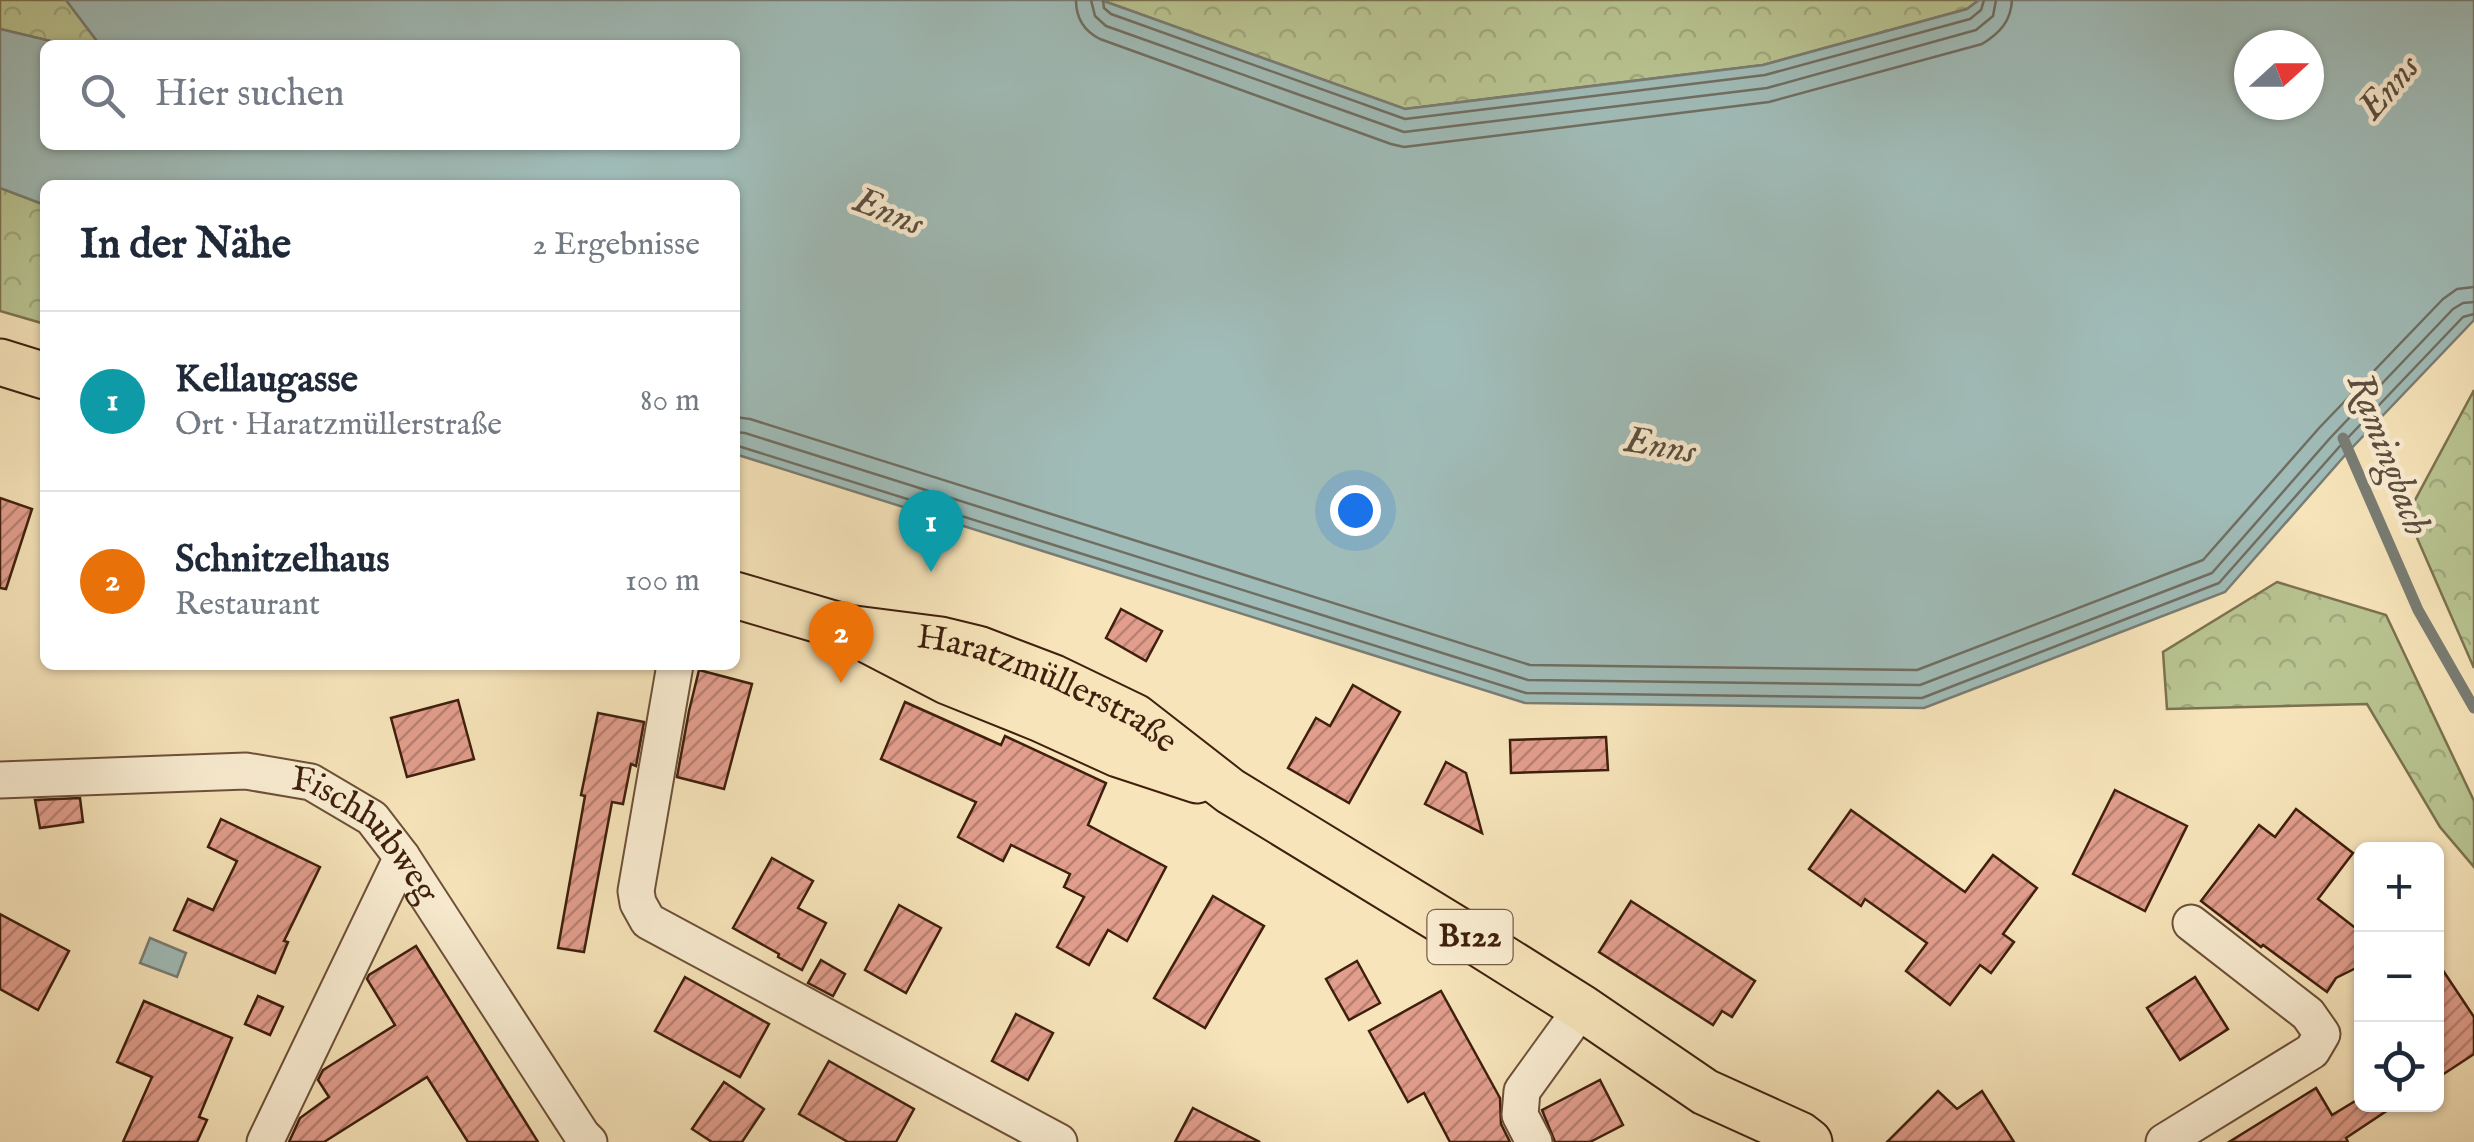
<!DOCTYPE html>
<html lang="de">
<head>
<meta charset="utf-8">
<style>
	body { margin:0; font-family:"IM FELL English",serif; background:#f2f2f3; color:#1f2937 }
	.controls { position:absolute; right:30px; bottom:30px; display:grid; overflow:hidden; border-radius:15px; box-shadow:0 2px 8px #0004 }
	.controls button { width:90px; height:90px; display:grid; place-items:center; padding:0; border:0; border-bottom:2px solid #e0e1e3; background:#fff; color:#1f2937; font:50px sans-serif }
	.compass { position:absolute; left:2234px; top:30px; width:90px; height:90px; border-radius:50%; background:#fff; box-shadow:0 2px 8px #0004; rotate:69deg }
	.you { position:absolute; left:1355px; top:510px; width:35px; height:35px; margin:-25px; border:8px solid #fff; border-radius:50%; background:#1a73e8; box-shadow:0 0 0 15px #1a73e833 }
	.badge { display:grid; place-items:center; width:65px; height:65px; border-radius:50%; background:#111827; color:#fff; font-size:32px; font-weight:700 }
	.pin { position:absolute; translate:-50% -82px; filter:drop-shadow(0 2px 5px #0008) }
	.pin::after { content:''; position:absolute; top:52px; width:35px; height:30px; background:inherit; clip-path:polygon(0 0,100% 0,50% 100%) }
	.list { margin:0; padding:0; list-style:none }
	h2 { display:flex; justify-content:space-between; align-items:center; height:130px; margin:0; padding:0 40px; font-size:42px }
	h2 small { font-size:32px; font-weight:400; color:#747a83 }
	.list li { display:grid; grid-template-columns:65px 1fr auto; gap:30px; align-items:center; box-sizing:border-box; height:180px; padding:0 40px; border-top:2px solid #e0e1e3 }
	.list b { display:block; font-size:38px; white-space:nowrap }
	.list p { margin:0; font-size:32px; white-space:nowrap; color:#747a83 }
	.list em { font-size:32px; font-style:normal; color:#747a83 }
	.icon { flex:none; width:55px; height:55px; fill:none; stroke:currentColor; stroke-width:2; stroke-linecap:round; stroke-linejoin:round }
	.map { position:relative; flex:none; width:2474px; height:1142px; overflow:hidden }
	.search { position:absolute; background:#fff; box-shadow:0 2px 8px #0004; left:40px; top:40px; width:700px; height:110px; display:flex; align-items:center; gap:25px; box-sizing:border-box; padding:0 35px; border-radius:15px; color:#747a83; font-size:38px }
	.panel { position:absolute; background:#fff; box-shadow:0 2px 8px #0004; left:40px; top:180px; width:700px; height:490px; border-radius:15px }
	.map>svg:first-child { display:block }
	.forest { fill:url(#forest-crowns); stroke:#7c7250; stroke-width:2.5 }
	.water { fill:#a0bcb8; stroke:#797d74; stroke-width:2.5; fill-rule:evenodd }
	.lines { fill:none; stroke-linecap:round; stroke-linejoin:round }
	.shore { stroke:#706e62; stroke-width:2.5 }
	.stream { stroke:#797d74; stroke-width:11 }
	.building { fill:url(#building-hatch); stroke:#3f1f0d; stroke-width:2.5 }
	.minor-casing { stroke:#6d5038; stroke-width:39 }
	.major-casing { stroke:#3f1f0d; stroke-width:49 }
	.minor { stroke:#faedd2; stroke-width:35 }
	.major { stroke:#f7e4ba; stroke-width:45 }
	.labels { text-anchor:middle; dominant-baseline:central; stroke-width:9; stroke-linejoin:round; paint-order:stroke }
	.shield { fill:#faedd2; stroke:#775d48; stroke-width:2.5 }
	.shield-label { font-size:32px; font-weight:bold; fill:#3f1f0d }
	.street-label { font-size:35px; fill:#3f1f0d; stroke:#faedd2 }
	.water-label { font-size:38px; font-style:italic; fill:#5c4e40; stroke:#faedd2 }
</style>
</head>
<body>
<div class="map">
<svg width="2474" height="1142" viewBox="0 0 2474 1142">
	<defs>
		<pattern id="forest-crowns" width="20" height="18" patternUnits="userSpaceOnUse" patternTransform="scale(2.5)"><rect width="20" height="18" fill="#b9c592"/><path d="M2 6a3 3 0 1 1 6 0M12 15a3 3 0 1 1 6 0" fill="none" stroke="#a0a97d"/></pattern>
		<pattern id="building-hatch" width="6" height="6" patternUnits="userSpaceOnUse" patternTransform="scale(2.5)"><rect width="6" height="6" fill="#e29e8d"/><path d="M-1 1l2-2M0 6l6-6M5 7l2-2" fill="none" stroke="#b98072"/></pattern>
	</defs>
	<rect width="100%" height="100%" fill="#f7e4ba"/>
	<filter id="stains"><feTurbulence type="fractalNoise" baseFrequency=".002" numOctaves="4"/><feColorMatrix values="0 0 0 0 .2 0 0 0 0 .09 0 0 0 0 .02 0 0 0 .5 -.17"/></filter>
	<radialGradient id="worn" r=".72"><stop offset=".6" stop-color="#630" stop-opacity="0"/><stop offset="1" stop-color="#630" stop-opacity=".3"/></radialGradient>
	<!-- forest -->
	<g class="forest">
		<polygon points="0,0 66,0 100,45 67,45 0,29"/>
		<polygon points="1101,0 1979,0 1967,9 1763,65 1405,109"/>
		<polygon points="0,188 45,205 45,324 0,311"/>
		<polygon points="2474,390 2474,668 2407,515"/>
		<polygon points="2277,582 2386,615 2474,801 2474,867 2440,827 2367,704 2167,709 2163,652"/>
	</g>
	<!-- water -->
	<g class="water">
		<path d="M66,0h1035l304,109 358,-44 204,-56 12,-9h495v320l-127,133 -122,139 -301,116 -399,-5 -790,-249v-269h-690v20l-45,-17v-159l67,16h-22v100h690v-100h-635zM2249,45h60v60h-60z"/>
		<polygon points="150,938 186,953 177,977 140,963"/>
	</g>
	<g class="lines">
		<!-- shore -->
		<g class="shore">
			<path d="M1076,0c0,18 8,31 24,39l291,105 13,3 365,-45 213,-58c18,-11 29,-23 30,-44"/>
			<polyline points="1091,0 1095,16 1106,26 1404,132 1767,88 1976,30 1993,16 1996,0"/>
			<polyline points="1103,0 1104,8 1111,14 1405,119 1765,75 1970,19 1981,10 1984,0"/>
			<polyline points="735,417 750,419 1530,665 1917,670 2203,560 2320,427 2443,299 2457,289 2474,287"/>
			<polyline points="735,432 745,433 1528,680 1920,685 2212,573 2331,437 2453,309 2463,303 2474,302"/>
			<polyline points="735,445 1526,693 1922,698 2219,583 2340,446 2463,317 2474,314"/>
		</g>
		<!-- stream -->
		<polyline class="stream" points="2343,438 2418,610 2474,708"/>
	</g>
	<!-- building -->
	<g class="building">
		<polygon points="0,498 32,509 6,589 0,588"/>
		<polygon points="1121,609 1162,631 1146,661 1106,638"/>
		<polygon points="699,670 752,684 724,789 677,777 689,711"/>
		<polygon points="1353,685 1400,712 1349,803 1288,768 1316,718 1330,726"/>
		<polygon points="458,700 474,759 407,777 391,718"/>
		<polygon points="905,702 1001,745 1005,736 1106,783 1088,825 1166,867 1127,941 1108,930 1089,965 1057,947 1084,897 1064,887 1070,874 1011,845 1003,861 958,837 976,802 881,759"/>
		<polygon points="598,713 644,722 636,766 631,764 623,804 612,802 584,952 558,948 585,796 581,795"/>
		<polygon points="1606,737 1608,770 1511,773 1510,740"/>
		<polygon points="1446,762 1466,773 1482,833 1425,804"/>
		<polygon points="2115,790 2187,826 2145,911 2073,874"/>
		<polygon points="80,798 83,822 40,828 35,800"/>
		<polygon points="2296,809 2353,853 2318,899 2362,933 2362,965 2336,978 2327,992 2263,945 2261,947 2201,901 2259,825 2275,837"/>
		<polygon points="1851,810 1965,892 1993,855 2037,888 2003,934 2014,942 1991,973 1980,965 1950,1005 1906,971 1927,943 1865,899 1861,906 1809,869"/>
		<polygon points="221,819 320,867 284,941 288,942 275,973 174,930 188,899 213,910 237,861 208,847"/>
		<polygon points="772,858 813,881 798,908 826,923 802,970 778,957 779,954 733,928"/>
		<polygon points="1213,896 1264,926 1205,1028 1154,998"/>
		<polygon points="1631,901 1755,981 1732,1017 1722,1011 1713,1025 1599,952"/>
		<polygon points="899,905 941,928 906,993 865,970"/>
		<polygon points="0,914 69,951 38,1010 0,989"/>
		<polygon points="416,946 538,1142 468,1142 427,1077 324,1142 289,1142 300,1118 329,1097 318,1080 323,1070 395,1025 367,979 369,975"/>
		<polygon points="821,960 845,974 833,996 808,983"/>
		<polygon points="2436,960 2474,1017 2474,1054 2436,1079"/>
		<polygon points="1357,961 1380,1003 1349,1020 1326,979"/>
		<polygon points="685,977 769,1024 740,1077 655,1031"/>
		<polygon points="2195,977 2228,1029 2180,1060 2147,1008"/>
		<polygon points="1441,991 1500,1098 1501,1124 1510,1142 1450,1142 1424,1093 1408,1102 1369,1031"/>
		<polygon points="258,996 283,1007 270,1035 245,1024"/>
		<polygon points="144,1001 232,1038 199,1117 207,1120 197,1142 123,1142 152,1077 117,1062"/>
		<polygon points="1016,1014 1053,1033 1028,1080 992,1061"/>
		<polygon points="829,1061 914,1109 896,1142 848,1142 799,1114"/>
		<polygon points="1600,1080 1623,1125 1590,1142 1555,1142 1542,1110"/>
		<polygon points="724,1082 764,1109 742,1142 712,1142 692,1129"/>
		<polygon points="2316,1088 2332,1115 2362,1097 2362,1104 2397,1104 2346,1138 2348,1142 2229,1142"/>
		<polygon points="1938,1091 1957,1109 1982,1091 2014,1142 1887,1142"/>
		<polygon points="1193,1108 1260,1142 1175,1142"/>
	</g>
	<g class="lines">
		<defs>
			<g id="minor">
				<polyline points="675,665 636,891 638,903 648,921 1059,1142"/>
				<path id="s1" d="M0,780l246,-9 65,11 61,36 30,39 180,278 7,7"/>
				<polyline points="265,1142 402,857"/>
				<polyline points="1534,1142 1520,1115 1522,1091 1582,1008"/>
				<polyline points="2164,1142 2312,1051 2322,1034 2308,1014 2191,923"/>
			</g>
			<g id="major">
				<polyline points="0,362 45,376"/>
				<path id="s2" d="M735,595l112,33 94,12 37,9 76,29 81,39 95,74 239,146 113,71 123,84 95,43 9,7"/>
				<polyline points="870,641 947,681 1039,718 1118,754 1197,780"/>
			</g>
		</defs>
		<!-- minor casing -->
		<use href="#minor" class="minor-casing"/>
		<!-- major casing -->
		<use href="#major" class="major-casing"/>
		<!-- minor -->
		<use href="#minor" class="minor"/>
		<!-- major -->
		<use href="#major" class="major"/>
	</g>
	<g class="labels">
		<!-- shield labels -->
		<rect class="shield" x="1427.5" y="910" width="85" height="54" rx="8"/>
		<g class="shield-label">
			<text x="1470" y="937">B122</text>
		</g>
		<!-- street labels -->
		<g class="street-label">
			<text stroke="none"><textPath href="#s2" startOffset="328">Haratzmüllerstraße</textPath></text>
			<text stroke="none"><textPath href="#s1" startOffset="388">Fischhubweg</textPath></text>
		</g>
		<!-- water labels -->
		<g class="water-label">
			<text transform="translate(2390 88) rotate(-49)">Enns</text>
			<text transform="translate(888 213) rotate(22)">Enns</text>
			<text transform="translate(1660 447) rotate(10)">Enns</text>
			<text transform="translate(2387 455) rotate(69)">Ramingbach</text>
		</g>
	</g>
	<rect width="100%" height="100%" filter="url(#stains)"/>
	<rect width="100%" height="100%" fill="url(#worn)"/>
</svg>
<div class="controls">
<button>+</button>
<button>−</button>
<button><svg class="icon" aria-label="locate" viewBox="0 0 24 24"><circle cx="12" cy="12" r="6"/><path d="M12 2v4M12 18v4M2 12h4M18 12h4"/></svg></button>
</div>
<svg class="compass" viewBox="-18 -18 36 36"><path d="M0-13l5 13h-10z" fill="#e53935"/><path d="M0 13l5-13h-10z" fill="#747a83"/></svg>
<div class="you"></div>
<div class="pin badge" style="left:931px;top:572px;background:#0f9aa8">1</div>
<div class="pin badge" style="left:841px;top:683px;background:#e8710a">2</div>
<div class="search"><svg class="icon" aria-label="search" viewBox="0 0 24 24"><circle cx="10" cy="10" r="6"/><path d="M15 15l6 6"/></svg>Hier suchen</div>
<section class="panel">
<h2>In der Nähe<small>2 Ergebnisse</small></h2>
<ul class="list">
<li><span class="badge" style="background:#0f9aa8">1</span><div><b>Kellaugasse</b><p>Ort · Haratzmüllerstraße</p></div><em>80 m</em></li>
<li><span class="badge" style="background:#e8710a">2</span><div><b>Schnitzelhaus</b><p>Restaurant</p></div><em>100 m</em></li>
</ul>
</section>
</div>
</body>
</html>
